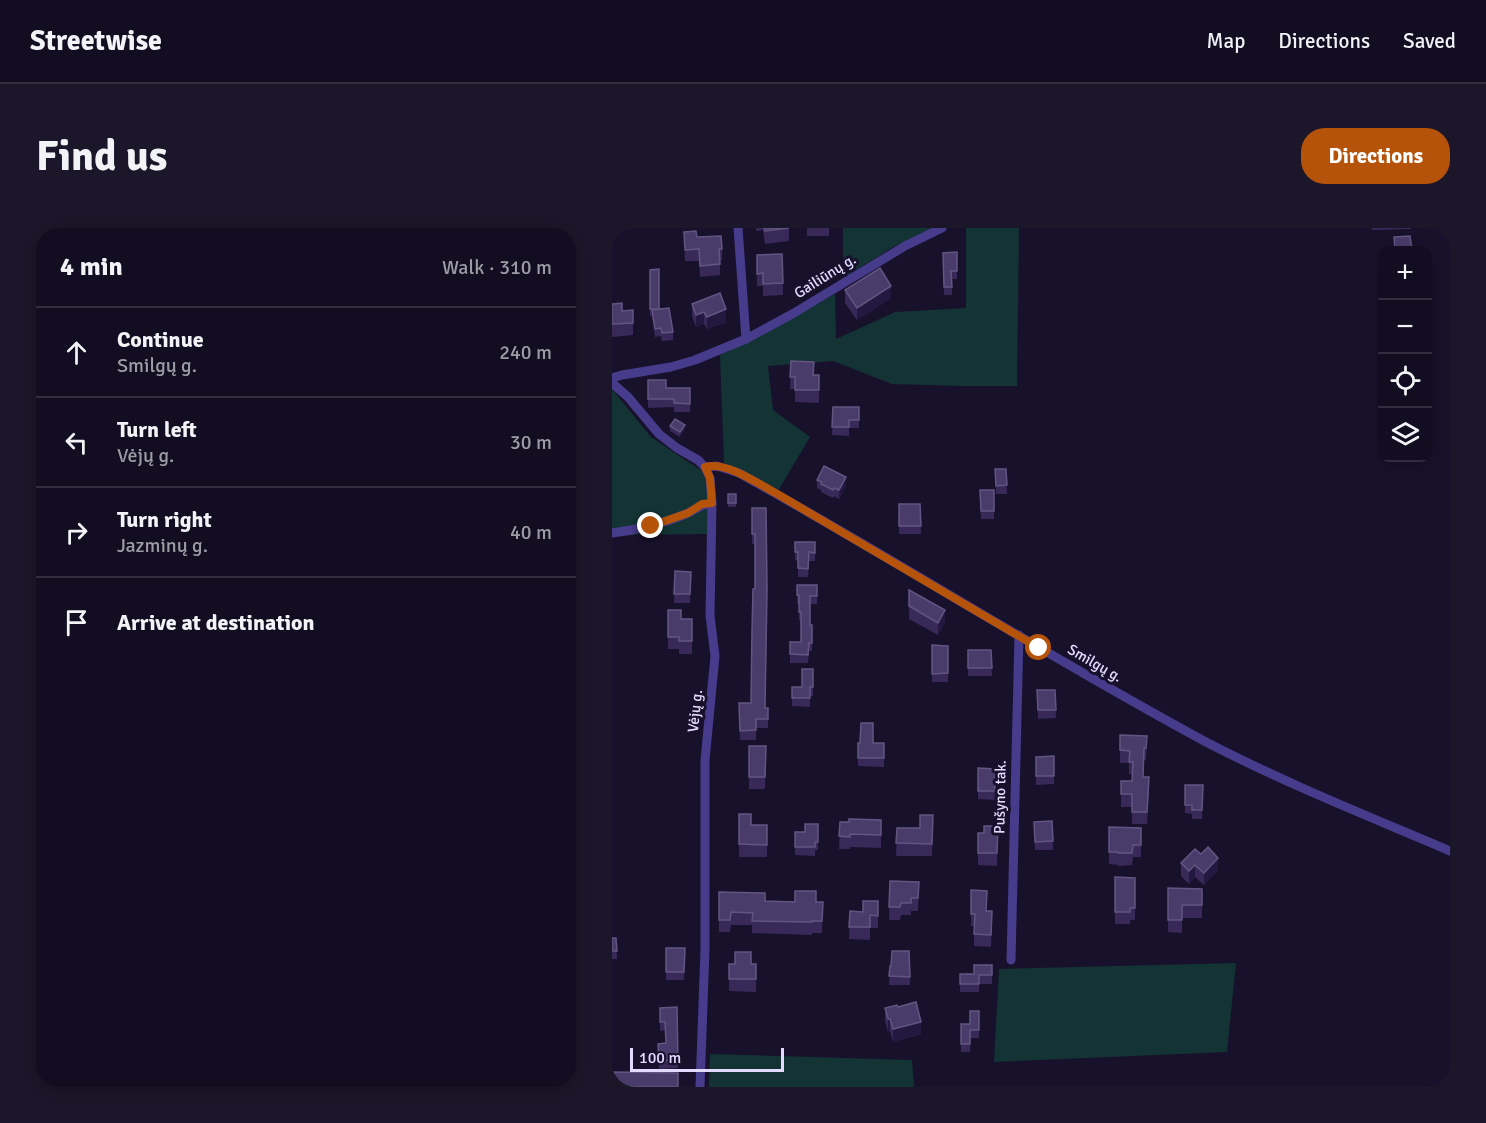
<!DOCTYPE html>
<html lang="en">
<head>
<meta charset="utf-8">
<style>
	body { margin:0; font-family:Signika,sans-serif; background:#1b1629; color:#f1f3f6 }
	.controls { position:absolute; right:18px; top:18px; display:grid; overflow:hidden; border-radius:12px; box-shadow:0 3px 15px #0003 }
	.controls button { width:54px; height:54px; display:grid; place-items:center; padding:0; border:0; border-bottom:2px solid #312d3e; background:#120d20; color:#f1f3f6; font:30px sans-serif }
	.scale { position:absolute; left:18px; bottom:15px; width:154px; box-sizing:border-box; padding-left:6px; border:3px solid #e3dbff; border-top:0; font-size:16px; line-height:21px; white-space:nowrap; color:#e3dbff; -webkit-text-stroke:4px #18112b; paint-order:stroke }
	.stop { position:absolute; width:18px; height:18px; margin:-14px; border:4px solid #b45309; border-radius:50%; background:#fff }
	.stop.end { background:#b45309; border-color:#fff; box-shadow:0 2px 6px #0008 }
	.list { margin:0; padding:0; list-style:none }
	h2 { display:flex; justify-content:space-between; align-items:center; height:78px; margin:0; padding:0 24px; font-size:26px }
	h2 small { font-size:20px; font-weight:400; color:#9c9ca5 }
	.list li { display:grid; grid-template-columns:39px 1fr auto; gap:18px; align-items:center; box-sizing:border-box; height:90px; padding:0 24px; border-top:2px solid #312d3e }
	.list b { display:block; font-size:22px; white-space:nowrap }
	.list p { margin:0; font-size:20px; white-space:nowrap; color:#9c9ca5 }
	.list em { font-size:20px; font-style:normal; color:#9c9ca5 }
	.icon { flex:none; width:33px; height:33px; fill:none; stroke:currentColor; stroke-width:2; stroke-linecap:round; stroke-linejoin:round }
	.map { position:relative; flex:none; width:838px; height:859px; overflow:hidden; border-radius:24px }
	header { display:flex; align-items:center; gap:36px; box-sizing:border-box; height:84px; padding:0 30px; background:#120d20; border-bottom:2px solid #312d3e }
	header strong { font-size:28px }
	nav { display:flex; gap:33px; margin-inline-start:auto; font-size:21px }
	.intro { display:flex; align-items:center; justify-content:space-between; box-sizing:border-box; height:144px; padding:0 36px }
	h1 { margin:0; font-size:42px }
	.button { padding:15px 27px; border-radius:24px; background:#b45309; color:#fff; font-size:21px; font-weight:700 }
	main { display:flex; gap:36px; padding:0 36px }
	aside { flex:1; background:#120d20; border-radius:24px; box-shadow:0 3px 15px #0003 }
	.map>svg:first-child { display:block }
	.green { fill:#133335 }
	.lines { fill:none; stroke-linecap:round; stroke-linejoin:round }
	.street { stroke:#473b8b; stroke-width:9 }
	.wall { fill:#382959 }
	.shaded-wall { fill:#23183f }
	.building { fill:#4a3c6a; stroke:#625582; stroke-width:1.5 }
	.route { stroke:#b45309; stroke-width:8 }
	.labels { text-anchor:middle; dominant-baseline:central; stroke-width:6; stroke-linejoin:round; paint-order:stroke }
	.street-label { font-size:15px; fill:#e3dbff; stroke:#18112b }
</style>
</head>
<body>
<header>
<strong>Streetwise</strong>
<nav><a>Map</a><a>Directions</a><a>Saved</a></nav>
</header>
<div class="intro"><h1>Find us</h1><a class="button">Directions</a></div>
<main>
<aside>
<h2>4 min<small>Walk · 310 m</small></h2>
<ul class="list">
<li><svg class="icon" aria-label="ahead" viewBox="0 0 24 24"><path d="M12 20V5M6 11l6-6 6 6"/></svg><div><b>Continue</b><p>Smilgų g.</p></div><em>240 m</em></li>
<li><svg class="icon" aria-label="left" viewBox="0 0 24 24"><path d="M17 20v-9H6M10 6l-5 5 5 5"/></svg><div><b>Turn left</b><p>Vėjų g.</p></div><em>30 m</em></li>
<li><svg class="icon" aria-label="right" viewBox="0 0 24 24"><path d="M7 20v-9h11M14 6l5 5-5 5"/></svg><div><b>Turn right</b><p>Jazminų g.</p></div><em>40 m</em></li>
<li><svg class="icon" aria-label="arrive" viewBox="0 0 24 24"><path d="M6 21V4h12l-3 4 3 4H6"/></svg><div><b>Arrive at destination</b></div></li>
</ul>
</aside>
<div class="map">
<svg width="838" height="859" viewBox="0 0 838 859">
	<rect width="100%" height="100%" fill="#18112b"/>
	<!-- green -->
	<g class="green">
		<polygon points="231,0 320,0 281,19 231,50"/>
		<polygon points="354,0 407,0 405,158 348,158 280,156 221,133 156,138 161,182 198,209 166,263 112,235 108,127 134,115 223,66 224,111 283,84 354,80"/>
		<polygon points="0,161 39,209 90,243 96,258 96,306 0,307"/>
		<polygon points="624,735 615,824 382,834 387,741"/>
		<polygon points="98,826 300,832 302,859 97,859"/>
	</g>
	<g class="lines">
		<!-- street -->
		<g class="street">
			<polyline points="126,0 134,111"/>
			<polyline points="0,150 10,147 59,139 83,132 134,111 182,85 293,18 330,0"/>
			<polyline points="0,155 16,169 47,206 65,220 86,232 93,239 98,250 100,275 98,388 103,428 93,532 93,721 88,859"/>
			<path d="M93,239l12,-1 22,7c157,87 309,184 467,269 79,41 162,74 244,109"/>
			<path d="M0,305c25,-3 50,-9 74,-19 11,-5 12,-9 26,-11"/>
			<polyline points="399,732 407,407"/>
		</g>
	</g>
	<!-- wall -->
	<g class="wall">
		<polygon points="144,0 177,0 177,13 153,16 151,2 144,3"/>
		<rect x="195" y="0" width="22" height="8"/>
		<polygon points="760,0 799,0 799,1 760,2"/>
		<polygon points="72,4 110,21 110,32 108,32 108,47 88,49 87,33 73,33"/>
		<polygon points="345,24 345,51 340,51 340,67 332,67 331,25"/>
		<polygon points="145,27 171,55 171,67 151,68 151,58 145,58"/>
		<polygon points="38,42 47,82 61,104 61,112 50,113 49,108 43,109 40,88 38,88"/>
		<polygon points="233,62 279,70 245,92 233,75"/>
		<polygon points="0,76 10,83 21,95 21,107 0,109"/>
		<polygon points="80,76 114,94 95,101 92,96 84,99 80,88"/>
		<polygon points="179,133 202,147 207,147 207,175 183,174 183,161 178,161"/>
		<polygon points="36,152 54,160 78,160 78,184 62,184 62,179 36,180"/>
		<polygon points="221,179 247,179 247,200 237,200 237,208 220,207"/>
		<polygon points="58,198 73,201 68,209 58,203"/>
		<polygon points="383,241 394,241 395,266 384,266"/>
		<polygon points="205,252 234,257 227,271 222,268 221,270 209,264 209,262 205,260"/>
		<polygon points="368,262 382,262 382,291 369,291"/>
		<rect x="116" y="266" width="8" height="13"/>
		<polygon points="287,276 308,276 309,306 287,306"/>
		<polygon points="140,280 154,280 153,480 156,480 156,500 144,500 144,512 128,512 127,475 139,475 143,361 143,316 140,316"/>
		<polygon points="183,314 203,314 203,333 197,333 196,349 186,349 186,333 183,332"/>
		<polygon points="63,343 79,344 78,375 62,375"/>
		<polygon points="185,357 205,357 205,376 198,376 198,397 200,397 200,423 197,423 196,435 178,435 178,414 189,414 189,392 187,392 187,376 185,376"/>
		<polygon points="297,378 333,394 326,407 297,391"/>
		<polygon points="56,382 69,391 80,391 80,426 67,426 67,421 56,421"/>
		<polygon points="320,417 336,418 336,454 320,454"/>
		<polygon points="356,422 379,422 380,448 356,448"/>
		<polygon points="201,441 201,468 198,468 198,479 180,478 180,459 190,459"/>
		<polygon points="425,462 443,462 444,490 426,491"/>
		<polygon points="508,507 535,508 534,532 532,532 531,549 537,562 535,596 520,596 520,579 509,579 509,553 520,553 520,546 517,546 517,535 508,535"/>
		<polygon points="246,515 272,515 272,539 246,538"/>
		<polygon points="137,518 154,518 153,561 137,561"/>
		<polygon points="442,528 442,556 424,557 424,529"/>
		<polygon points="366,540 383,541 383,572 366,571"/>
		<polygon points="573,557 591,557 590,591 580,591 580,586 573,585"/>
		<polygon points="127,586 139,597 155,597 155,629 127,629"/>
		<polygon points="321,587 320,628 284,628 285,600 308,600"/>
		<polygon points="269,592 269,620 238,619 238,621 227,621 228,594"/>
		<polygon points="440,593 441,622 423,622 422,594"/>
		<polygon points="206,596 206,622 203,622 203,628 183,627 183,604 193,604"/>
		<polygon points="386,598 385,638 366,637 366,605 372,605"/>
		<polygon points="497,599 529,600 529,629 521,629 520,637 506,638 506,637 497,636"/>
		<polygon points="583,621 606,642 592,657 583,649 577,656 569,648 569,635"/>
		<polygon points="503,649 523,650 523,692 518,692 518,696 503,696"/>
		<polygon points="278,653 307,654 306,683 299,683 299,687 289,687 288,692 277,692"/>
		<polygon points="556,660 590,661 590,690 570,690 570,705 556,704"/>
		<polygon points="359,662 375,683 380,683 379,719 362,718 362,698 359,698"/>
		<polygon points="107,664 153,673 211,674 210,705 200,705 200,707 140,705 140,697 119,697 118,704 107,704"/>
		<polygon points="266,673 266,700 258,700 258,712 237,711 238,683 251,684"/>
		<polygon points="0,710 4,710 5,731 0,731"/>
		<polygon points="54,720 73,720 72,752 54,752"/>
		<polygon points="297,723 298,757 277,757 278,738 279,738"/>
		<polygon points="117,736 144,736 144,764 117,763"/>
		<polygon points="380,737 380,756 367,756 367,764 348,764 348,746 362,746"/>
		<polygon points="65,779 66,840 47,841 46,816 54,815 53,802 48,803 48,780"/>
		<polygon points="286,779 309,806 281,814 278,803 276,804 273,793 273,780"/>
		<polygon points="367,783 367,810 358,810 358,824 349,824 349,796 358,796"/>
	</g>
	<!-- shaded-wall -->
	<g class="shaded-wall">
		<polygon points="279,58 279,70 245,92 245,80"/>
		<polygon points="114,81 114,94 95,101 95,89"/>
		<polygon points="92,84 92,96 84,99 84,87"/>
		<polygon points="73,197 73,201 68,209 68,204"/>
		<polygon points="234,249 234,257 227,271 227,262"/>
		<polygon points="333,382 333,394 326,407 326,395"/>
		<polygon points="606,630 606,642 592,657 592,645"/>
		<polygon points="583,637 583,649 577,656 577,643"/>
		<polygon points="276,791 278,791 278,803 276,804"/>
		<polygon points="309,794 309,806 281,814 281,801"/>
	</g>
	<!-- building -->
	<g class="building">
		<polygon points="152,0 177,0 153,3"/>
		<polygon points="84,3 85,9 109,8 110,21 107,21 108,36 88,38 87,21 73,22 72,4"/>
		<polygon points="798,8 800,22 783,22 782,9"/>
		<polygon points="345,24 345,43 339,43 340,59 332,59 331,25"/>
		<polygon points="170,26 171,55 151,56 151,45 145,46 145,27"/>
		<polygon points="268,40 279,58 245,80 233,62"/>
		<polygon points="47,41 47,81 38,81 38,42"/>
		<polygon points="108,65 114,81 95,89 92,84 84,87 80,76"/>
		<polygon points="10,75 10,83 21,82 21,95 0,96 0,76"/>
		<polygon points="57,80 61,104 50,105 49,100 43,101 40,82"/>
		<polygon points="179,133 202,134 201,147 207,147 207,162 183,162 183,149 178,149"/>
		<polygon points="36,152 54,152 54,160 78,160 78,176 62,175 62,171 36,171"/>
		<polygon points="221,179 247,179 247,192 237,192 237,199 220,199"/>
		<polygon points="63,191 73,197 68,204 58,198"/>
		<polygon points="212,238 234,249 227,262 222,260 221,262 209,256 210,254 205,252"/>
		<polygon points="383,241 394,241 395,257 384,258"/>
		<polygon points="368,262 382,262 382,283 369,283"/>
		<rect x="116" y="266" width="8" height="9"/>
		<polygon points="287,276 308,276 309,298 287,298"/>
		<polygon points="140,280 154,280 155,361 153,480 156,480 156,491 144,491 144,502 128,503 127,475 139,475 140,402 141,361 143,361 143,306 140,306"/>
		<polygon points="183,314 203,314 203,325 197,324 196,341 186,340 186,324 183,324"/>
		<polygon points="63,343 79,344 78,366 62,366"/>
		<polygon points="185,357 205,357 205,368 198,368 198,397 200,397 200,415 197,415 196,427 178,426 178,414 189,414 189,384 187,384 187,367 185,367"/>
		<polygon points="297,362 333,382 326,395 297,378"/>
		<polygon points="56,382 69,382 69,391 80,391 80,413 67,413 67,409 56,409"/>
		<polygon points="320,417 336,418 336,445 320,446"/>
		<polygon points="356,422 379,422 380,440 356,440"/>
		<polygon points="190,441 201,441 201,459 198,459 198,470 180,470 180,459 190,459"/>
		<polygon points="425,462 443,462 444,482 426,482"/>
		<polygon points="249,495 261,495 261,515 272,515 272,530 246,530 246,515 248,515"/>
		<polygon points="508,507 535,508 534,520 532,520 531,549 537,549 535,584 520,584 520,566 509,566 509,553 520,553 521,534 517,534 518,523 508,522"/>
		<polygon points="137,518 154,518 153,549 137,549"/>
		<polygon points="442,528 442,548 424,548 424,529"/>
		<polygon points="366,540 383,541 383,563 366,563"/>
		<polygon points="573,557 591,557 590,582 580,582 580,577 573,577"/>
		<polygon points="127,586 139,586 139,597 155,597 155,617 127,616"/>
		<polygon points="308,587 321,587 320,616 284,615 285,600 308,600"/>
		<polygon points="237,591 269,592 269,607 238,606 238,609 227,608 228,594 237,594"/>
		<polygon points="440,593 441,613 423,614 422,594"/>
		<polygon points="193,596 206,596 206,614 203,614 203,619 183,619 183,604 193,604"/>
		<polygon points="372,598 386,598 385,625 366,625 366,605 372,605"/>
		<polygon points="497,599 529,600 529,617 521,617 520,625 506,625 506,624 497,624"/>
		<polygon points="596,619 606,630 592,645 583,637 577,643 569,635 583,621 589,626"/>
		<polygon points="503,649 523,650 523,680 518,680 518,684 503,684"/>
		<polygon points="278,653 307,654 306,670 299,670 299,675 289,675 288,679 277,679"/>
		<polygon points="556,660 590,661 590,677 570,677 570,692 556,692"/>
		<polygon points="359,662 375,663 374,683 380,683 379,707 362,706 363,686 359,686"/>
		<polygon points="183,663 204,663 204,674 211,674 210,693 200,693 200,694 140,693 141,685 119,684 118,692 107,692 107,664 153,665 153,673 183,674"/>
		<polygon points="251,673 266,673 266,688 258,687 258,699 237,699 238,683 251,684"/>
		<polygon points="0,710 4,710 5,723 0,723"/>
		<polygon points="54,720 73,720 72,744 54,744"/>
		<polygon points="280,723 297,723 298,749 277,748 278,738 279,738"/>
		<polygon points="123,724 139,724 139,736 144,736 144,751 117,751 117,736 123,736"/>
		<polygon points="362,737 380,737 380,747 367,747 367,756 348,756 348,746 362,746"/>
		<polygon points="304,774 309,794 281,801 278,791 276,791 273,780 285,777 286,779"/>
		<polygon points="65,779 66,832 47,833 46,816 54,815 53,794 48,794 48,780"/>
		<polygon points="358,783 367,783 367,802 358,802 358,816 349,816 349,796 358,796"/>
		<polygon points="2,844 66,845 66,859 0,859 0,850 2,850"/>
	</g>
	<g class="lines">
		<!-- route -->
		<path class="route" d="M39,298l37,-13 14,-9 10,-1 -2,-25 -5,-11c22,-6 55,18 74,28l260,153"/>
	</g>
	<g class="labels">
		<!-- street labels -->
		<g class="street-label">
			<text transform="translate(213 48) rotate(-32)">Gailiūnų g.</text>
			<text transform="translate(483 435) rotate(30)">Smilgų g.</text>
			<text transform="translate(83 483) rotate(-84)">Vėjų g.</text>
			<text transform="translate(388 569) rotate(-89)">Pušyno tak.</text>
		</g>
	</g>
</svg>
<div class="controls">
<button>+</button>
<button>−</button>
<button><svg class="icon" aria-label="locate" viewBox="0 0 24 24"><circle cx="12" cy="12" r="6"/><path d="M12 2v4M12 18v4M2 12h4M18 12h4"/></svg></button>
<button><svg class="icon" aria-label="layers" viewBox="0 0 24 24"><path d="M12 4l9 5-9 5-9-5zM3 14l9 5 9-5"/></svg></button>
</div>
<div class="scale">100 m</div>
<div class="stop" style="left:427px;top:420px"></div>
<div class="stop end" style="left:39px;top:298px"></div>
</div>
</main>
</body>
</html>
